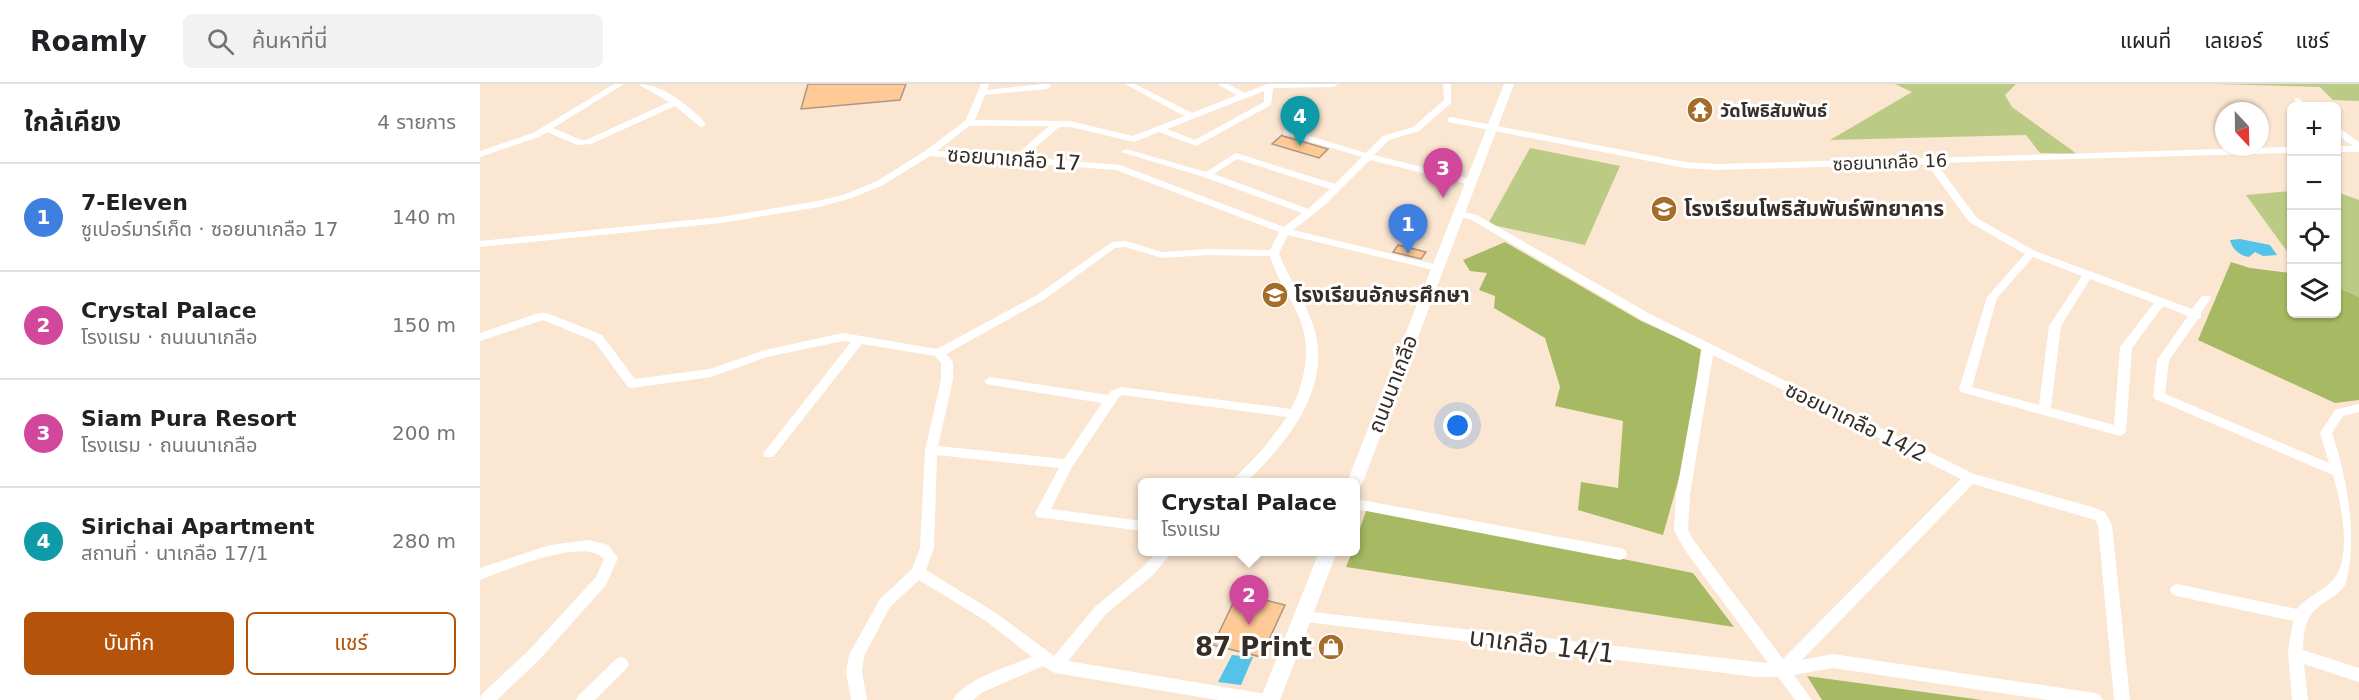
<!DOCTYPE html>
<html lang="th">
<head>
<meta charset="utf-8">
<style>
	body { margin:0; font-family:"DejaVu Sans","Noto Sans Thai",sans-serif; background:#f2f2f2; color:#202124 }
	.controls { position:absolute; right:18px; top:18px; display:grid; overflow:hidden; border-radius:9px; box-shadow:0 2px 4px #0004 }
	.controls button { width:54px; height:54px; display:grid; place-items:center; padding:0; border:0; border-bottom:2px solid #e0e0e0; background:#fff; color:#202124; font:30px sans-serif }
	.compass { position:absolute; left:1735px; top:18px; width:54px; height:54px; border-radius:50%; background:#fff; box-shadow:0 2px 4px #0004; rotate:158deg }
	.you { position:absolute; left:978px; top:342px; width:21px; height:21px; margin:-15px; border:4px solid #fff; border-radius:50%; background:#1a73e8; box-shadow:0 0 0 9px #1a73e833 }
	.badge { display:grid; place-items:center; width:39px; height:39px; border-radius:50%; background:#b45309; color:#fff; font-size:20px; font-weight:700 }
	.pin { position:absolute; translate:-50% -50px; filter:drop-shadow(0 2px 3px #0008) }
	.pin::after { content:''; position:absolute; top:32px; width:21px; height:18px; background:inherit; clip-path:polygon(0 0,100% 0,50% 100%) }
	.popup { position:absolute; left:658px; top:394px; width:222px; height:78px; box-sizing:border-box; display:grid; place-content:center; border-radius:9px; background:#fff; filter:drop-shadow(0 2px 4px #0005); font-size:20px; white-space:nowrap; color:#757577 }
	.popup b { font-size:22px; color:#202124 }
	.popup::after { content:''; position:absolute; left:50%; top:100%; margin-left:-12px; border:12px solid transparent; border-top-color:#fff }
	.list { margin:0; padding:0; list-style:none }
	h2 { display:flex; justify-content:space-between; align-items:center; height:78px; margin:0; padding:0 24px; font-size:26px }
	h2 small { font-size:20px; font-weight:400; color:#757577 }
	.list li { display:grid; grid-template-columns:39px 1fr auto; gap:18px; align-items:center; box-sizing:border-box; height:108px; padding:0 24px; border-top:2px solid #e0e0e0 }
	.list b { display:block; font-size:22px; white-space:nowrap }
	.list p { margin:0; font-size:20px; white-space:nowrap; color:#757577 }
	.list em { font-size:20px; font-style:normal; color:#757577 }
	.actions { display:flex; gap:12px; padding:18px 24px }
	.actions a { flex:1; padding:14px 0; border:2px solid #b45309; border-radius:9px; text-align:center; font-size:21px; color:#b45309 }
	.actions .main { background:#b45309; color:#fff }
	.icon { flex:none; width:33px; height:33px; fill:none; stroke:currentColor; stroke-width:2; stroke-linecap:round; stroke-linejoin:round }
	.map { position:relative; flex:none; width:1879px; height:616px; overflow:hidden }
	header { display:flex; align-items:center; gap:36px; box-sizing:border-box; height:84px; padding:0 30px; background:#fff; border-bottom:2px solid #e0e0e0 }
	header strong { font-size:28px }
	nav { display:flex; gap:33px; margin-inline-start:auto; font-size:21px }
	.search { width:420px; height:54px; background:#f2f2f2; display:flex; align-items:center; gap:15px; box-sizing:border-box; padding:0 21px; border-radius:9px; color:#757577; font-size:22px }
	main { display:flex }
	aside { flex:1; background:#fff }
	.map>svg:first-child { display:block }
	.green { fill:#bbca84 }
	.forest { fill:#a8b963 }
	.water { fill:#54c2e9 }
	.building { fill:#ffca95; stroke:#aa9784; stroke-width:1.5 }
	.lines { fill:none; stroke-linecap:round; stroke-linejoin:round }
	.minor { fill:#fff; fill-rule:evenodd }
	.tertiary { fill:#fff; fill-rule:evenodd }
	.labels { text-anchor:middle; dominant-baseline:central; stroke-width:6; stroke-linejoin:round; paint-order:stroke }
	.far-poi-label { font-size:18px; font-weight:bold; fill:#362e26; stroke:#fff; text-anchor:start }
	.far-street-label { font-size:18px; fill:#362e26; stroke:#fff }
	.street-label { font-size:21px; fill:#362e26; stroke:#fff }
	.poi-label { font-size:21px; font-weight:bold; fill:#362e26; stroke:#fff; text-anchor:start }
	.near-street-label { font-size:26px; fill:#362e26; stroke:#fff }
	.near-poi-label { font-size:26px; font-weight:bold; fill:#362e26; stroke:#fff; text-anchor:end }
</style>
</head>
<body>
<header>
<strong>Roamly</strong>
<div class="search"><svg class="icon" aria-label="search" viewBox="0 0 24 24"><circle cx="10" cy="10" r="6"/><path d="M15 15l6 6"/></svg>ค้นหาที่นี่</div>
<nav><a>แผนที่</a><a>เลเยอร์</a><a>แชร์</a></nav>
</header>
<main>
<aside>
<h2>ใกล้เคียง<small>4 รายการ</small></h2>
<ul class="list">
<li><span class="badge" style="background:#3f7fe0">1</span><div><b>7-Eleven</b><p>ซูเปอร์มาร์เก็ต · ซอยนาเกลือ 17</p></div><em>140 m</em></li>
<li><span class="badge" style="background:#d1479c">2</span><div><b>Crystal Palace</b><p>โรงแรม · ถนนนาเกลือ</p></div><em>150 m</em></li>
<li><span class="badge" style="background:#d1479c">3</span><div><b>Siam Pura Resort</b><p>โรงแรม · ถนนนาเกลือ</p></div><em>200 m</em></li>
<li><span class="badge" style="background:#0f9aa8">4</span><div><b>Sirichai Apartment</b><p>สถานที่ · นาเกลือ 17/1</p></div><em>280 m</em></li>
</ul>
<div class="actions"><a class="main">บันทึก</a><a>แชร์</a></div>
</aside>
<div class="map">
<svg width="1879" height="616" viewBox="0 0 1879 616">
	<rect width="100%" height="100%" fill="#fbe6d2"/>
	<!-- green -->
	<g class="green">
		<polygon points="1415,0 1536,0 1525,11 1532,23 1597,70 1560,69 1546,51 1350,56 1432,8"/>
		<polygon points="1737,0 1879,0 1879,17 1853,16 1840,3"/>
		<polygon points="1050,64 1140,82 1105,161 1008,140"/>
		<polygon points="1811,107 1812,107 1811,173 1766,111"/>
		<polygon points="1857,108 1879,116 1879,213 1857,203"/>
	</g>
	<!-- forest -->
	<g class="forest">
		<polygon points="1025,158 1161,237 1221,264 1208,362 1183,451 1098,426 1101,398 1138,404 1143,337 1075,322 1080,303 1065,254 1014,224 1015,212 999,206 1007,189 990,187 983,176"/>
		<polygon points="1751,178 1770,184 1811,189 1812,230 1856,230 1857,203 1879,213 1879,316 1855,319 1718,256"/>
		<polygon points="887,424 1213,489 1254,543 866,483 872,468 876,468 876,456"/>
		<polygon points="1327,592 1502,616 1342,616"/>
	</g>
	<!-- water -->
	<g class="water">
		<path d="M1760,155l30,6 7,10 -14,1 -8,-4 -6,5c-9,-1 -17,-8 -19,-17z"/>
		<polygon points="752,571 773,573 761,601 738,598"/>
	</g>
	<!-- building -->
	<g class="building">
		<polygon points="328,0 426,0 420,16 321,25"/>
		<polygon points="802,51 803,52 848,65 839,74 792,60"/>
		<polygon points="918,161 946,168 941,175 913,168"/>
		<polygon points="758,509 805,521 781,573 733,561"/>
	</g>
	<g class="lines">
		<!-- minor -->
		<g class="minor">
			<path d="M134,0h10l-71,44 28,12h5l83,-38 -31,-18c25,0 52,22 68,40l-4,3 -3,-1 -24,-20 -84,38 -14,1 -30,-13 -8,5 -59,20v-6l53,-18z"/>
			<path d="M501,0h8l-2,6 55,-6h7l2,2 -4,3 -62,6 -10,25 95,1 63,15 51,-20 -59,-32h10l57,29 45,-18 -20,-11h11l17,9 22,-9h71l-4,3 -61,1 -2,17 -75,41 -37,-14 -25,10 -64,-15h-11l-34,30 95,8 164,62 18,-14 -98,-36 -83,-25 5,-3 80,23 30,-19 99,31 27,-27 -78,-23v-4h6l76,23 17,-17 30,-9 31,-27 -1,-16h8v19l-32,28 -30,9 -15,15 100,25v4l-3,1 -101,-25 -45,45 -32,25 145,35 5,3 -5,3 -150,-36 -9,18c9,26 27,48 35,75 19,59 -28,117 -68,154h-15l32,-33 24,-32 -165,-22 -3,2 -47,70 -21,42 91,12v10l-105,-14 -2,-4 24,-45 -122,-13 -3,93 -8,22 70,43 58,43 41,-49 48,-40 14,-15h15l-19,23 -48,40 -37,46 192,32 5,2 3,5h-50l-163,-27 -12,-7 -60,26 -10,8h-20c9,-20 59,-35 79,-43l-46,-36 -67,-41 -29,27 -26,49 -2,16 5,28h-16l-5,-28 3,-17 31,-56 32,-30 8,-21 5,-98 16,-70v-17l-6,-7 -73,-12 -89,113h-8l-2,-3 2,-3 86,-109 -8,-1 -76,16 -56,20 -79,11 -4,-1 -34,-46 -51,-21 -63,21v-8l59,-20h8l55,22 33,44 75,-10 55,-19 78,-17 94,16 100,-54 75,-53 14,-1 36,11 45,-3 63,1 9,-18 -163,-62 -186,-14 -47,29 -31,13 -33,9 -98,16 -241,24v-6l241,-24 97,-16 28,-7 31,-13 48,-30 41,-31zM784,7v11l-69,38 -28,-11zM489,42h80l-35,31 -77,-6zM757,75l93,30 -22,20 -94,-35zM645,163l37,11 45,-3 63,1c6,21 19,39 28,59 14,30 8,65 -7,94l-170,-22 -10,4 -3,4 -118,-18 -6,4 2,3 116,19 -38,56 -126,-13 15,-66v-18l-7,-8 99,-55 70,-51z"/>
			<polygon points="1818,14 1829,22 1820,22 1815,19 1815,15"/>
			<path d="M971,33l234,45 32,2 575,-17v6l-356,10 41,55 58,33 157,58 10,-13h8l1,2 -10,15v5l-3,1 -29,41 -4,34 164,69 -9,-30 15,-23 24,-6v8l-16,4 -11,17c15,43 27,109 13,152 -4,7 -11,11 -17,15 -22,13 -24,26 -25,50l56,18v14l-55,-18 4,36h-16l-4,-49 5,-30 -116,-25 -5,-2 -2,-4 2,-4 5,-2 120,25c10,-13 25,-17 36,-29 20,-23 8,-78 0,-105l-178,-76 -2,-3 4,-36 31,-44 -25,-10 -31,42 -6,83 -2,3 -4,2 -159,-44 -2,-3 28,-92 38,-43 -56,-32 -42,-58 -210,6 -32,-2 -237,-46v-4zM1553,173l49,19 -33,50 -10,79 -67,-18 25,-89zM1610,195l64,24 -34,44 -6,78 -63,-17 10,-82z"/>
			<polygon points="1856,42 1879,58 1879,68 1856,68 1856,62 1873,62 1856,50"/>
			<path d="M979,127l18,4 173,99 324,160 118,33 13,5 7,13 18,175h-16l-16,-175 -3,-5 -122,-36 -171,176 31,-6 262,39 5,2 3,5h-55l-215,-32 -39,7 18,25h-17l-17,-23h-21l-459,-56 -2,-4 2,-4 5,-2 465,52 -84,-114 -10,-19 2,-35 26,-145 -60,-30 -172,-101 -15,-3v-4zM1233,271l248,124 -178,180 -89,-118 -6,-11 2,-35z"/>
			<polygon points="876,415 1140,464 1145,466 1147,470 1145,474 1140,476 876,425"/>
			<path d="M109,456l19,5 10,13 -12,27 -66,74 -43,41h-17l1,-5 49,-46 66,-72 8,-18c-19,-23 -100,12 -124,21v-12l70,-23z"/>
			<polygon points="141,573 146,575 149,580 146,585 115,616 96,616 99,611 136,575"/>
		</g>
		<!-- tertiary -->
		<g class="tertiary">
			<polygon points="1024,0 1034,0 883,398 881,402 876,404 876,398 867,398"/>
			<polygon points="839,468 857,468 800,616 780,616"/>
		</g>
	</g>
	<!-- icons -->
	<defs>
		<symbol id="temple-disc" viewBox="-11 -11 22 22"><circle r="9.5" fill="#a56c2a" stroke="#fff"/><path d="M0-6L5-2H3V0L6.5 2.5H4V6H1.5V3h-3V6H-4V2.5H-6.5L-3 0V-2H-5Z" fill="#fff"/></symbol>
		<symbol id="school-disc" viewBox="-11 -11 22 22"><circle r="9.5" fill="#a56c2a" stroke="#fff"/><path d="M0-5L7-2L0 1L-7-2ZM-4 1L0 2.5L4 1V4Q0 6-4 4Z" fill="#fff"/></symbol>
		<symbol id="shop-disc" viewBox="-11 -11 22 22"><circle r="9.5" fill="#a56c2a" stroke="#fff"/><path d="M-5-2.5h2.3a2.7 3.5 0 0 1 5.4 0H5L5.5 6h-11ZM-1.5-2.5h3a1.5 2.3 0 0 0-3 0Z" fill="#fff"/></symbol>
	</defs>
	<g fill-rule="evenodd">
		<use href="#temple-disc" x="1205" y="11" width="30" height="30"/>
		<use href="#school-disc" x="1169" y="110" width="30" height="30"/>
		<use href="#school-disc" x="780" y="196" width="30" height="30"/>
		<use href="#shop-disc" x="836" y="548" width="30" height="30"/>
	</g>
	<g class="labels">
		<!-- far-poi labels -->
		<g class="far-poi-label">
			<text x="1240" y="26">วัดโพธิสัมพันธ์</text>
		</g>
		<!-- far-street labels -->
		<g class="far-street-label">
			<text transform="translate(1410 78) rotate(-2)">ซอยนาเกลือ 16</text>
		</g>
		<!-- street labels -->
		<g class="street-label">
			<text transform="translate(534 75) rotate(4)">ซอยนาเกลือ 17</text>
			<text transform="translate(913 300) rotate(-69)">ถนนนาเกลือ</text>
			<text transform="translate(1376 338) rotate(26)">ซอยนาเกลือ 14/2</text>
		</g>
		<!-- poi labels -->
		<g class="poi-label">
			<text x="1204" y="125">โรงเรียนโพธิสัมพันธ์พิทยาคาร</text>
			<text x="814" y="211">โรงเรียนอักษรศึกษา</text>
		</g>
		<!-- near-street labels -->
		<g class="near-street-label">
			<text transform="translate(1062 561) rotate(7)">นาเกลือ 14/1</text>
		</g>
		<!-- near-poi labels -->
		<g class="near-poi-label">
			<text x="832" y="563">87 Print</text>
		</g>
	</g>
</svg>
<div class="controls">
<button>+</button>
<button>−</button>
<button><svg class="icon" aria-label="locate" viewBox="0 0 24 24"><circle cx="12" cy="12" r="6"/><path d="M12 2v4M12 18v4M2 12h4M18 12h4"/></svg></button>
<button><svg class="icon" aria-label="layers" viewBox="0 0 24 24"><path d="M12 4l9 5-9 5-9-5zM3 14l9 5 9-5"/></svg></button>
</div>
<svg class="compass" viewBox="-18 -18 36 36"><path d="M0-13l5 13h-10z" fill="#e53935"/><path d="M0 13l5-13h-10z" fill="#757577"/></svg>
<div class="you"></div>
<div class="pin badge" style="left:928px;top:170px;background:#3f7fe0">1</div>
<div class="pin badge" style="left:769px;top:541px;background:#d1479c">2</div>
<div class="popup"><b>Crystal Palace</b>โรงแรม</div>
<div class="pin badge" style="left:963px;top:114px;background:#d1479c">3</div>
<div class="pin badge" style="left:820px;top:62px;background:#0f9aa8">4</div>
</div>
</main>
</body>
</html>
